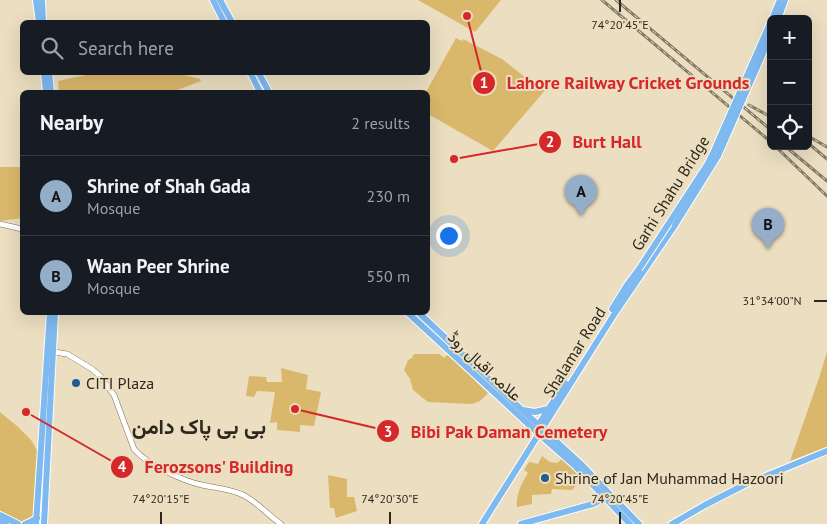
<!DOCTYPE html>
<html lang="en">
<head>
<meta charset="utf-8">
<style>
	body { margin:0; font-family:"PT Sans",Vazirmatn,sans-serif; background:#242831; color:#f1f3f6 }
	.controls { position:absolute; right:15px; top:15px; display:grid; overflow:hidden; border-radius:8px; box-shadow:0 5px 20px #0002 }
	.controls button { width:45px; height:45px; display:grid; place-items:center; padding:0; border:0; border-bottom:1px solid #363941; background:#171b24; color:#f1f3f6; font:25px sans-serif }
	.you { position:absolute; left:448px; top:235px; width:18px; height:18px; margin:-12px; border:4px solid #fff; border-radius:50%; background:#1a73e8; box-shadow:0 0 0 8px #1a73e833 }
	.badge { display:grid; place-items:center; width:32px; height:32px; border-radius:50%; background:#94aec9; color:#111; font-size:16px; font-weight:700 }
	.pin { position:absolute; translate:-50% -41px; filter:drop-shadow(0 1px 2px #0008) }
	.pin::after { content:''; position:absolute; top:26px; width:18px; height:15px; background:inherit; clip-path:polygon(0 0,100% 0,50% 100%) }
	.list { margin:0; padding:0; list-style:none }
	h2 { display:flex; justify-content:space-between; align-items:center; height:65px; margin:0; padding:0 20px; font-size:21px }
	h2 small { font-size:16px; font-weight:400; color:#9ea1a6 }
	.list li { display:grid; grid-template-columns:32px 1fr auto; gap:15px; align-items:center; box-sizing:border-box; height:80px; padding:0 20px; border-top:1px solid #363941 }
	.list b { display:block; font-size:19px; white-space:nowrap }
	.list p { margin:0; font-size:16px; white-space:nowrap; color:#9ea1a6 }
	.list em { font-size:16px; font-style:normal; color:#9ea1a6 }
	.icon { flex:none; width:28px; height:28px; fill:none; stroke:currentColor; stroke-width:2; stroke-linecap:round; stroke-linejoin:round }
	.map { position:relative; flex:none; width:827px; height:524px; overflow:hidden }
	.search { position:absolute; background:#171b24; box-shadow:0 5px 20px #0002; left:20px; top:20px; width:410px; height:55px; display:flex; align-items:center; gap:12px; box-sizing:border-box; padding:0 18px; border-radius:8px; color:#9ea1a6; font-size:19px }
	.panel { position:absolute; background:#171b24; box-shadow:0 5px 20px #0002; left:20px; top:90px; width:410px; height:225px; border-radius:8px }
	.map>svg:first-child { display:block }
	.green { fill:#dab86b }
	.lines { fill:none; stroke-linecap:round; stroke-linejoin:round }
	.minor-casing { stroke:#7f7358; stroke-width:6 }
	.major-casing { stroke:#fff; stroke-width:8 }
	.minor { stroke:#fff; stroke-width:5 }
	.major { stroke:#7eb9f0; stroke-width:6 }
	.rail-casing { stroke:#827966; stroke-width:3 }
	.rail { stroke:#ebdec1; stroke-width:1; stroke-dasharray:4; stroke-linecap:butt }
	.major-bridge-casing { stroke:#fff; stroke-width:8; stroke-linecap:butt }
	.major-bridge { stroke:#7eb9f0; stroke-width:6 }
	.ticks { fill:none; stroke:#2d281d; stroke-width:2 }
	.poi-dot { fill:#225a92; stroke:#ebdec1; stroke-width:2 }
	.labels { text-anchor:middle; dominant-baseline:central; stroke-width:4; stroke-linejoin:round; paint-order:stroke }
	.street-label { font-size:16px; fill:#2d281d; stroke:#ebdec1 }
	.poi-label { font-size:16px; fill:#2d281d; stroke:#ebdec1; text-anchor:start }
	.district-label { font-size:21px; font-weight:bold; fill:#2d281d; stroke:#ebdec1 }
	.ticks-label { font-size:12px; text-anchor:middle; fill:#2d281d; stroke:#ebdec1; stroke-width:4; stroke-linejoin:round; paint-order:stroke }
	.leader { fill:none; stroke:#d62828; stroke-width:2 }
	.callout-dot { fill:#d62828; stroke:#ebdec1; stroke-width:2 }
	.mark-label { font-size:15px; text-anchor:middle; font-weight:bold; fill:#fff }
	.callout-label { font-size:18px; text-anchor:middle; font-weight:bold; fill:#d62828; stroke:#ebdec1; stroke-width:4; stroke-linejoin:round; paint-order:stroke }
</style>
</head>
<body>
<div class="map">
<svg width="827" height="524" viewBox="0 0 827 524">
	<rect width="100%" height="100%" fill="#ebdec1"/>
	<!-- green -->
	<g class="green">
		<polygon points="418,0 501,0 475,32"/>
		<polygon points="456,38 462,41 463,39 502,59 526,78 528,76 547,88 493,151 428,114 428,92 426,92"/>
		<polygon points="184,72 184,75 200,79 201,81 172,92 59,92 58,81 95,73"/>
		<polygon points="0,167 22,167 22,218 0,221"/>
		<polygon points="827,352 827,447 790,461 819,378"/>
		<polygon points="414,354 439,354 444,358 448,354 488,393 480,401 472,404 428,402 413,390 410,379 404,370 408,360 412,358"/>
		<polygon points="281,368 308,375 306,389 321,392 314,426 300,425 300,432 277,430 277,422 270,423 275,392 257,391 254,397 246,396 249,376 266,377 267,382 282,382"/>
		<polygon points="0,412 17,426 31,440 38,452 34,518 27,522 22,522 0,511"/>
		<path d="M542,456l8,6 7,1 6,-5 20,19 -11,13 -20,-1 -1,5 -19,1v9l-15,3c-1,-13 4,-23 11,-34l-4,-3 5,-8 9,2z"/>
		<polygon points="328,475 347,479 347,497 354,497 357,511 336,518 334,508 330,508"/>
	</g>
	<g class="lines">
		<defs>
			<g id="minor">
				<polyline points="0,224 22,229"/>
				<path d="M54,352l13,2 25,15 8,7 14,19 20,54c12,15 49,32 68,36 13,3 29,4 41,10 13,6 26,21 38,29"/>
			</g>
			<g id="major">
				<polyline points="36,0 39,22"/>
				<polyline points="42,0 43,22"/>
				<polyline points="213,0 224,22"/>
				<polyline points="220,0 232,22"/>
				<polyline points="772,19 780,0"/>
				<polyline points="778,19 785,0"/>
				<polyline points="44,72 46,92"/>
				<polyline points="49,72 51,92"/>
				<polyline points="250,72 260,92"/>
				<polyline points="258,72 269,92"/>
				<polyline points="612,309 627,285 639,269"/>
				<polyline points="407,312 539,434 574,465 630,524"/>
				<polyline points="418,312 522,410 583,466 602,486 639,524"/>
				<polyline points="523,410 535,412 548,409"/>
				<polyline points="537,427 565,383"/>
				<polyline points="0,515 18,524"/>
				<polyline points="0,521 6,524"/>
				<polyline points="25,524 30,522 37,518"/>
				<polyline points="36,524 50,312"/>
				<polyline points="44,524 55,312"/>
				<polyline points="482,524 615,313 675,225"/>
				<polyline points="521,524 593,504 599,501 605,495"/>
				<polyline points="672,524 705,505 744,485 827,451"/>
			</g>
		</defs>
		<!-- minor casing -->
		<use href="#minor" class="minor-casing"/>
		<!-- major casing -->
		<use href="#major" class="major-casing"/>
		<!-- minor -->
		<use href="#minor" class="minor"/>
		<!-- major -->
		<use href="#major" class="major"/>
		<defs>
			<g id="rail">
				<polyline points="602,0 771,142"/>
				<polyline points="616,0 771,130"/>
				<polyline points="749,105 771,117"/>
				<polyline points="808,136 827,147"/>
				<polyline points="808,143 827,159"/>
				<polyline points="775,146 827,196"/>
				<polyline points="785,146 827,181"/>
			</g>
		</defs>
		<!-- rail casing -->
		<use href="#rail" class="rail-casing"/>
		<!-- rail -->
		<use href="#rail" class="rail"/>
		<defs>
			<g id="major-bridge">
				<polyline points="675,225 718,156 771,35"/>
				<polyline points="639,269 707,165 714,151 771,21"/>
			</g>
		</defs>
		<!-- major-bridge casing -->
		<use href="#major-bridge" class="major-bridge-casing"/>
		<!-- major-bridge -->
		<use href="#major-bridge" class="major-bridge"/>
	</g>
	<!-- ticks -->
	<path class="ticks" d="M620,0v12M814,301h13M161,512v12M390,512v12M620,512v12"/>
	<!-- markers -->
	<g class="poi-dot">
		<circle cx="76" cy="383" r="5"/>
		<circle cx="545" cy="478" r="5"/>
	</g>
	<g class="labels">
		<!-- street labels -->
		<g class="street-label">
			<text transform="translate(670 193) rotate(-58)">Garhi Shahu Bridge</text>
			<text transform="translate(574 352) rotate(-58)">Shalamar Road</text>
			<text transform="translate(485 366) rotate(43)">علامہ اقبال روڈ</text>
		</g>
		<!-- poi labels -->
		<g class="poi-label">
			<text x="86" y="383">CITI Plaza</text>
			<text x="555" y="478">Shrine of Jan Muhammad Hazoori</text>
		</g>
		<!-- district labels -->
		<g class="district-label">
			<text x="199" y="426">بی بی پاک دامن</text>
		</g>
	</g>
	<g class="ticks-label">
		<text x="620" y="29">74°20'45"E</text>
		<text x="772" y="305">31°34'00"N</text>
		<text x="161" y="503">74°20'15"E</text>
		<text x="390" y="503">74°20'30"E</text>
		<text x="620" y="503">74°20'45"E</text>
	</g>
	<!-- callouts -->
	<path class="leader" d="M467 16L484 83M454 159L550 142M295 409L388 431M26 412L122 467"/>
	<g class="callout-dot">
		<circle cx="467" cy="16" r="5"/>
		<circle cx="454" cy="159" r="5"/>
		<circle cx="295" cy="409" r="5"/>
		<circle cx="26" cy="412" r="5"/>
		<circle cx="484" cy="83" r="12"/>
		<circle cx="550" cy="142" r="12"/>
		<circle cx="388" cy="431" r="12"/>
		<circle cx="122" cy="467" r="12"/>
	</g>
	<g class="mark-label">
		<text x="484" y="88">1</text>
		<text x="550" y="147">2</text>
		<text x="388" y="437">3</text>
		<text x="122" y="472">4</text>
	</g>
	<g class="callout-label">
		<text x="628" y="89">Lahore Railway Cricket Grounds</text>
		<text x="607" y="148">Burt Hall</text>
		<text x="509" y="438">Bibi Pak Daman Cemetery</text>
		<text x="219" y="473">Ferozsons' Building</text>
	</g>
</svg>
<div class="controls">
<button>+</button>
<button>−</button>
<button><svg class="icon" aria-label="locate" viewBox="0 0 24 24"><circle cx="12" cy="12" r="6"/><path d="M12 2v4M12 18v4M2 12h4M18 12h4"/></svg></button>
</div>
<div class="you"></div>
<div class="pin badge" style="left:581px;top:216px">A</div>
<div class="pin badge" style="left:768px;top:249px">B</div>
<div class="search"><svg class="icon" aria-label="search" viewBox="0 0 24 24"><circle cx="10" cy="10" r="6"/><path d="M15 15l6 6"/></svg>Search here</div>
<section class="panel">
<h2>Nearby<small>2 results</small></h2>
<ul class="list">
<li><span class="badge">A</span><div><b>Shrine of Shah Gada</b><p>Mosque</p></div><em>230 m</em></li>
<li><span class="badge">B</span><div><b>Waan Peer Shrine</b><p>Mosque</p></div><em>550 m</em></li>
</ul>
</section>
</div>
</body>
</html>
